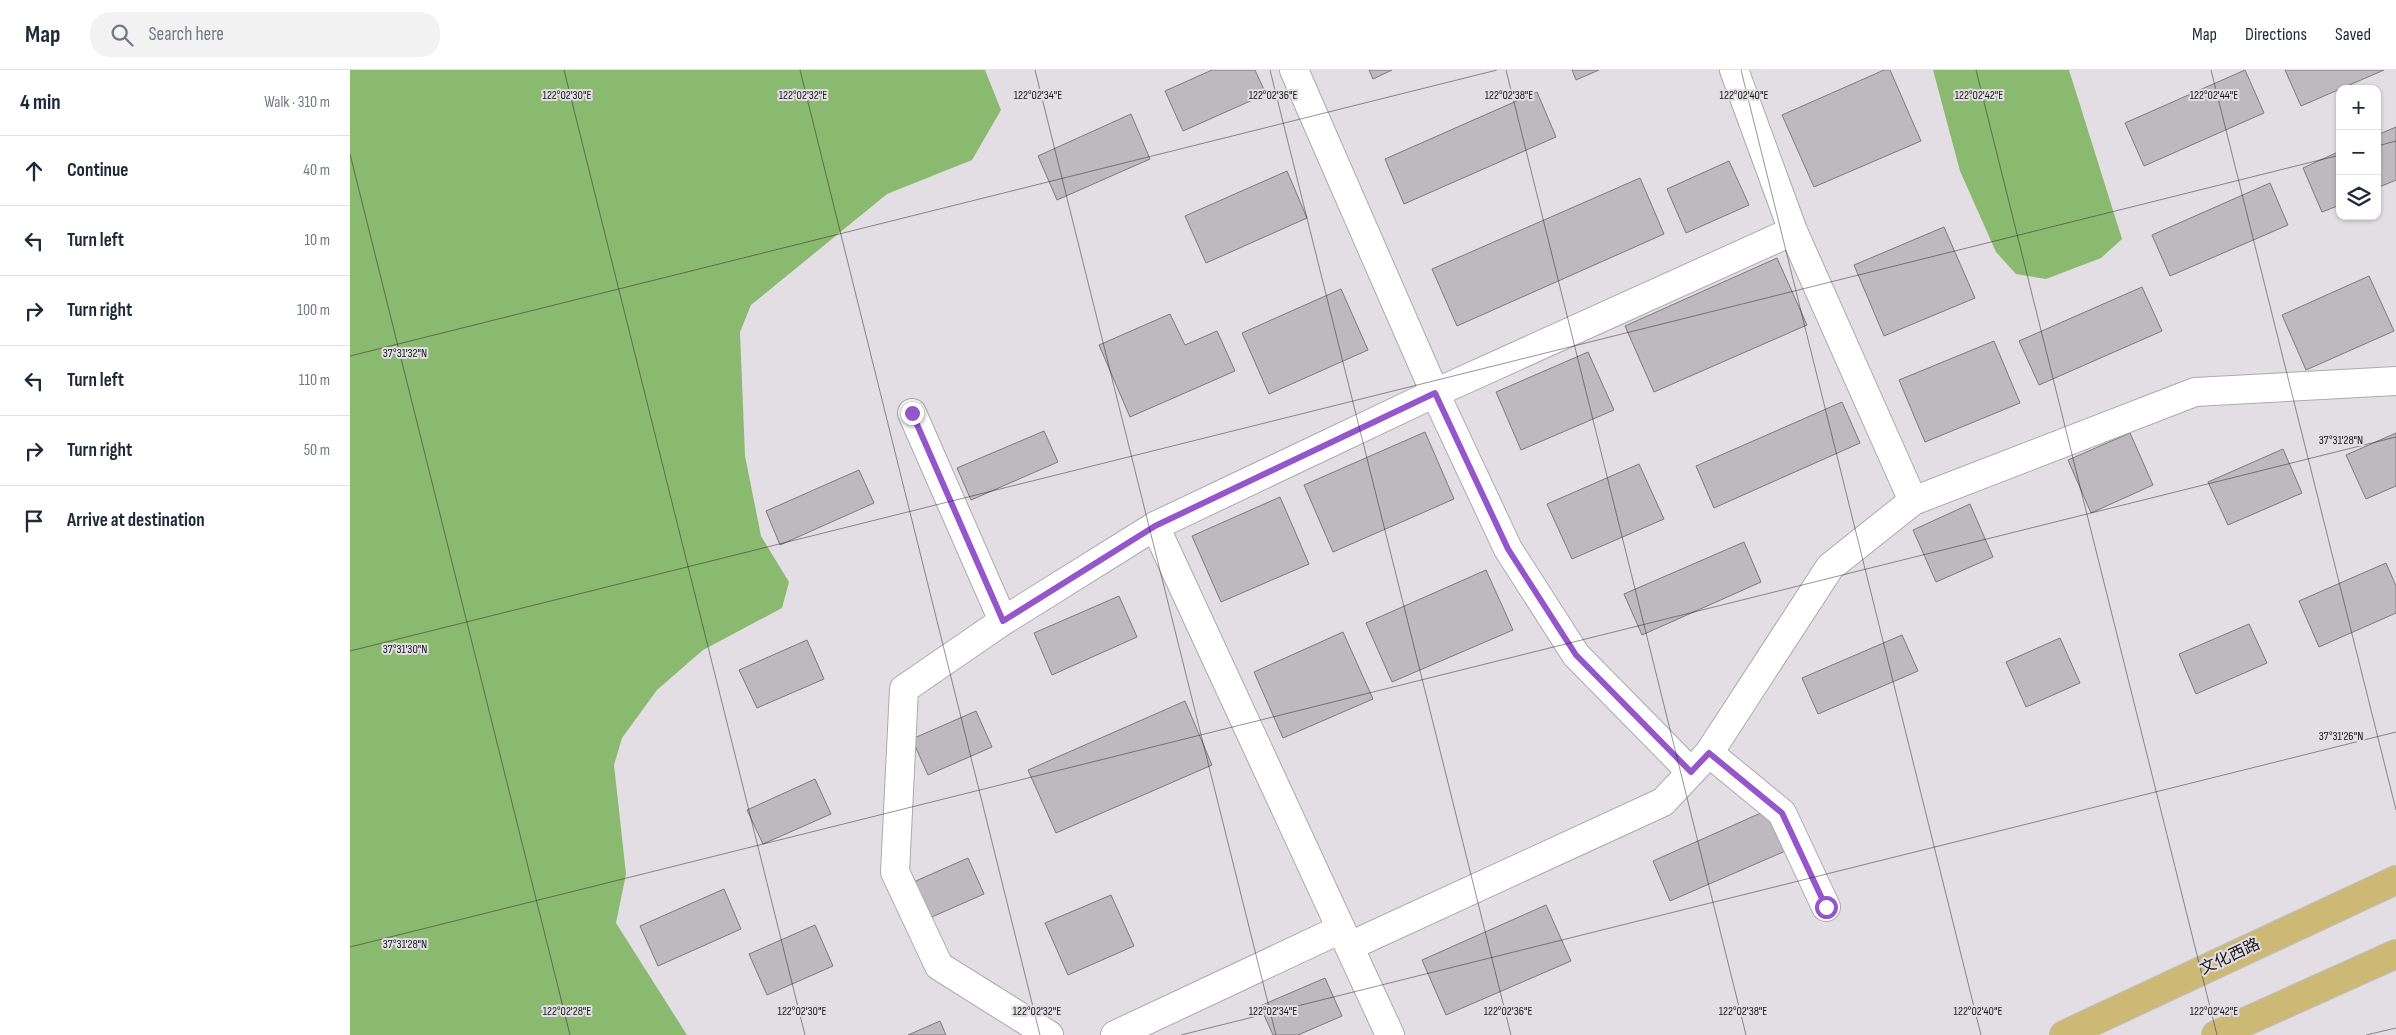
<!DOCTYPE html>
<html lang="en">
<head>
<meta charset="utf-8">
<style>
	body { margin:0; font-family:"Sofia Sans Condensed","Noto Sans SC",sans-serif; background:#f2f2f3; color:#1f2937 }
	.controls { position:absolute; right:15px; top:15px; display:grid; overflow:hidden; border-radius:10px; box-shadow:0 1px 4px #0004 }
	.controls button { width:45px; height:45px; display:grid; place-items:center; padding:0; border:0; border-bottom:1px solid #e0e1e3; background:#fff; color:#1f2937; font:25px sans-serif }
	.stop { position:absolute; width:15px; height:15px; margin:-11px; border:4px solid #9555cb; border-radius:50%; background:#fff }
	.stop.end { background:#9555cb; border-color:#fff; box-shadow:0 1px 5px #0008 }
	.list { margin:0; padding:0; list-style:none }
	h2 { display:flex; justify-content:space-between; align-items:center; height:65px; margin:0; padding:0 20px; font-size:21px }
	h2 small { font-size:16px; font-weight:400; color:#747a83 }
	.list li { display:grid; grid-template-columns:32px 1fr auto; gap:15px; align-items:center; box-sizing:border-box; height:70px; padding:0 20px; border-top:1px solid #e0e1e3 }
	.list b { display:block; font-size:19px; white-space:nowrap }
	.list em { font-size:16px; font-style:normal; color:#747a83 }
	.icon { flex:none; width:28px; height:28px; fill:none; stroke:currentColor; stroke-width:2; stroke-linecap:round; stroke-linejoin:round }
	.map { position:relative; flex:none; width:2046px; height:965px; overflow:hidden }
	header { display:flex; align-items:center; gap:30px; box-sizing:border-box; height:70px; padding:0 25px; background:#fff; border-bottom:1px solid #e0e1e3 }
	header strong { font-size:24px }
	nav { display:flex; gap:28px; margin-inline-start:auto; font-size:18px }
	.search { width:350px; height:45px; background:#f2f2f3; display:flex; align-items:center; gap:12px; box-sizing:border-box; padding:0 18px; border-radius:20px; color:#747a83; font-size:19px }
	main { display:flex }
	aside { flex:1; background:#fff }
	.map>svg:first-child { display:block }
	.forest { fill:#8aba6f }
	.building { fill:#bdb9be; stroke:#7d797e }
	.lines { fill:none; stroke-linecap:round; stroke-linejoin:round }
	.minor-casing { stroke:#ada9af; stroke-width:30 }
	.major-casing { stroke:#bebebf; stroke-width:30 }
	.minor { stroke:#fff; stroke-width:28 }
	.major { stroke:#cdb976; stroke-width:28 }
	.route { stroke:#9555cb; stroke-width:6 }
	.ticks { fill:none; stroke:#181719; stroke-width:1; stroke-opacity:0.45 }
	.labels { text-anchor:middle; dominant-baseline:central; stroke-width:4; stroke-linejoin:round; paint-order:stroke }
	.street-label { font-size:16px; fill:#181719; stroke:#e2dee4 }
	.ticks-label { font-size:12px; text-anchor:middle; fill:#181719; stroke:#e2dee4; stroke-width:4; stroke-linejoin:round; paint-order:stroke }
</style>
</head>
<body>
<header>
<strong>Map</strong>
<div class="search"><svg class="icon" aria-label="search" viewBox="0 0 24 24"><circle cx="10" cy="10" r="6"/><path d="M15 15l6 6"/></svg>Search here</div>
<nav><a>Map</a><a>Directions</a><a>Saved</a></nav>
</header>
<main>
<aside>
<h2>4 min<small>Walk · 310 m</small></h2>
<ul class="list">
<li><svg class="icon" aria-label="ahead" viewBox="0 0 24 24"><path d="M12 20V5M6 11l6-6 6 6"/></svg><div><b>Continue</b></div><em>40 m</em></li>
<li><svg class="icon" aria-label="left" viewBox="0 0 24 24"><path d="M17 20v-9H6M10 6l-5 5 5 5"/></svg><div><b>Turn left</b></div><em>10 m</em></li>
<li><svg class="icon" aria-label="right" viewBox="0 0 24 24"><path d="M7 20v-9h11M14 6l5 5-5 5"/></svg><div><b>Turn right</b></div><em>100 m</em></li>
<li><svg class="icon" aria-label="left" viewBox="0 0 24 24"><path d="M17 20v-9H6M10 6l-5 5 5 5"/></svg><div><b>Turn left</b></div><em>110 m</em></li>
<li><svg class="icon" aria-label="right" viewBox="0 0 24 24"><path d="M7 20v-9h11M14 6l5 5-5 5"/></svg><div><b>Turn right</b></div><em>50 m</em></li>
<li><svg class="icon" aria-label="arrive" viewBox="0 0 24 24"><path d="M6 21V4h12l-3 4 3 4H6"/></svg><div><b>Arrive at destination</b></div></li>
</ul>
</aside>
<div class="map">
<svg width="2046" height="965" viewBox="0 0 2046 965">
	<rect width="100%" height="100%" fill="#e2dee4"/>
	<!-- forest -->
	<g class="forest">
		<polygon points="0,0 635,0 651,40 622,90 537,124 401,235 390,262 395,386 411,466 439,512 432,538 353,580 307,620 272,668 264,695 276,804 266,853 337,965 0,965"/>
		<polygon points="1583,0 1719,0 1772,169 1751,188 1696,209 1666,204 1646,182 1610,101"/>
	</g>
	<!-- building -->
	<g class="building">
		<polygon points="862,0 905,0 916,24 833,61 815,21"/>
		<polygon points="1019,0 1042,0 1023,9"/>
		<polygon points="1222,0 1249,0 1226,10"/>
		<polygon points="1534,0 1540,0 1571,71 1464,117 1432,45"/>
		<polygon points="1895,0 1914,43 1794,96 1775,53"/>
		<polygon points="1935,0 2034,0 1951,36"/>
		<polygon points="1187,22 1206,67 1054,134 1035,89"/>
		<polygon points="781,44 800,89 707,130 688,86"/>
		<polygon points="2046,57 2046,110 2027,118 2027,65"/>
		<polygon points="1990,81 1990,135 1972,142 1953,98"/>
		<polygon points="1379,91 1399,135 1336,163 1317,119"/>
		<polygon points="937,101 957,148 856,193 835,146"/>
		<polygon points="1290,108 1314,164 1107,256 1082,199"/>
		<polygon points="1920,113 1938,155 1820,206 1802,165"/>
		<polygon points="1594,157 1625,228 1534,266 1504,195"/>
		<polygon points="1427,188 1457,255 1304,322 1275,256"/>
		<polygon points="2019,206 2044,261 1956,300 1932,245"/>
		<polygon points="1792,217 1812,261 1689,315 1669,271"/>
		<polygon points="991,219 1018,280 919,324 892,263"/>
		<polygon points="820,244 835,275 867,261 885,301 780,347 749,275"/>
		<polygon points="1644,271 1670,333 1575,372 1549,310"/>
		<polygon points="1238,282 1264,340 1171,380 1146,322"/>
		<polygon points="1492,332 1510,373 1364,438 1346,396"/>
		<polygon points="694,361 708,392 621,430 607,398"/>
		<polygon points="1075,362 1104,429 983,482 954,415"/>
		<polygon points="1780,363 1803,415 1741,443 1718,390"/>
		<polygon points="2046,363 2046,416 2016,429 1996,385"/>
		<polygon points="1933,379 1952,423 1878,455 1858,412"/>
		<polygon points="1289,394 1314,449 1222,489 1197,434"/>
		<polygon points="509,400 524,433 430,475 416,441"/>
		<polygon points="930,427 959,494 871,532 842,466"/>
		<polygon points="1620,434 1643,487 1586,512 1563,460"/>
		<polygon points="1394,472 1411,512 1292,565 1274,524"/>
		<polygon points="2036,493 2046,516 2046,543 1969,577 1949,531"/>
		<polygon points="1136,500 1163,560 1042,612 1016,553"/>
		<polygon points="769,526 787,567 702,605 684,563"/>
		<polygon points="1899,554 1917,593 1846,624 1829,584"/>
		<polygon points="993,562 1023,629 933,668 904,602"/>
		<polygon points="1552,565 1568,601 1468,644 1452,608"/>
		<polygon points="1710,568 1730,613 1676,637 1656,592"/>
		<polygon points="457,570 474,609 407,638 389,600"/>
		<polygon points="835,631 862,695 706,763 678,700"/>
		<polygon points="626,641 642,677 578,705 562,669"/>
		<polygon points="465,709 481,744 413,774 397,740"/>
		<polygon points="1422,738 1440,779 1320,831 1303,791"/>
		<polygon points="618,788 634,824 575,850 559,814"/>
		<polygon points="374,819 391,859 308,896 290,856"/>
		<polygon points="761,825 784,876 718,905 695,853"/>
		<polygon points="1196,835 1221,891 1096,945 1072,890"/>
		<polygon points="465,855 483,896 417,925 399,884"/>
		<polygon points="975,908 992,946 948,965 923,965 910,936"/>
		<polygon points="590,951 596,965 558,965"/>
	</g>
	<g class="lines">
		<defs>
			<g id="minor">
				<polyline points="944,0 1085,323 1158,479 1226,585 1341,702"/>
				<polyline points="1384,0 1443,161 1563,431"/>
				<polyline points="562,343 653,551"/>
				<polyline points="805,456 1040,965"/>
				<polyline points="1359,683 1432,743 1476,837"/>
				<polyline points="1000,876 1313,732 1359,683 1480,497 1563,431 1845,322 2046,311"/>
				<polyline points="699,965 589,896 545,802 554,619 653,551 805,456 1085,323 1443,161"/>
				<polyline points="765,965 991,859"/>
			</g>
			<g id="major">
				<polyline points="1714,965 2046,810"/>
				<polyline points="1866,965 2046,884"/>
			</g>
		</defs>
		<!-- minor casing -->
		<use href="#minor" class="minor-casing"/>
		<!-- major casing -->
		<use href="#major" class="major-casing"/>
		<!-- minor -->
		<use href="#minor" class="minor"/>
		<!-- major -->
		<use href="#major" class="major"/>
	</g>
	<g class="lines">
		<!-- route -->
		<polyline class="route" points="562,343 653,551 805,456 1085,323 1158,479 1226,585 1341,702 1359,683 1432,743 1476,837"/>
	</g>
	<!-- ticks -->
	<path class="ticks" d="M214,0l241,965M450,0l240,965M685,0l241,965M920,0l241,965M1156,0l240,965M1391,0l240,965M1626,0l241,965M1861,0l185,740M2027,76l19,-5M0,84l220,881M0,286l1147,-286M0,581l1990,-496M0,877l2046,-510M831,965l1215,-303M2016,965l30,-7"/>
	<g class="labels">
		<!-- street labels -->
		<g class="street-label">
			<text transform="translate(1880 887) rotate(-25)">文化西路</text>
		</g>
	</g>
	<g class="ticks-label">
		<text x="1864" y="29">122°02'44"E</text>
		<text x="217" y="29">122°02'30"E</text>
		<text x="453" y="29">122°02'32"E</text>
		<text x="688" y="29">122°02'34"E</text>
		<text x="923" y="29">122°02'36"E</text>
		<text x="1159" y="29">122°02'38"E</text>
		<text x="1394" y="29">122°02'40"E</text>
		<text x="1629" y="29">122°02'42"E</text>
		<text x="55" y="287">37°31'32"N</text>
		<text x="1991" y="374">37°31'28"N</text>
		<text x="55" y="583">37°31'30"N</text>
		<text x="1991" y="670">37°31'26"N</text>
		<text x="55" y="878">37°31'28"N</text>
		<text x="217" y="945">122°02'28"E</text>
		<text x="452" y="945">122°02'30"E</text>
		<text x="687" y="945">122°02'32"E</text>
		<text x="923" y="945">122°02'34"E</text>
		<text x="1158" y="945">122°02'36"E</text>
		<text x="1393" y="945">122°02'38"E</text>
		<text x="1628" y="945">122°02'40"E</text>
		<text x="1864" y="945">122°02'42"E</text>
	</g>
</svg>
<div class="controls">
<button>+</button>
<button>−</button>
<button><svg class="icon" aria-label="layers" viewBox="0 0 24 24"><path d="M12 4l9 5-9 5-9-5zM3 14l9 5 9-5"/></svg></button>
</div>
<div class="stop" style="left:1476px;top:837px"></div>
<div class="stop end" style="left:562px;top:343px"></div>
</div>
</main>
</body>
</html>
